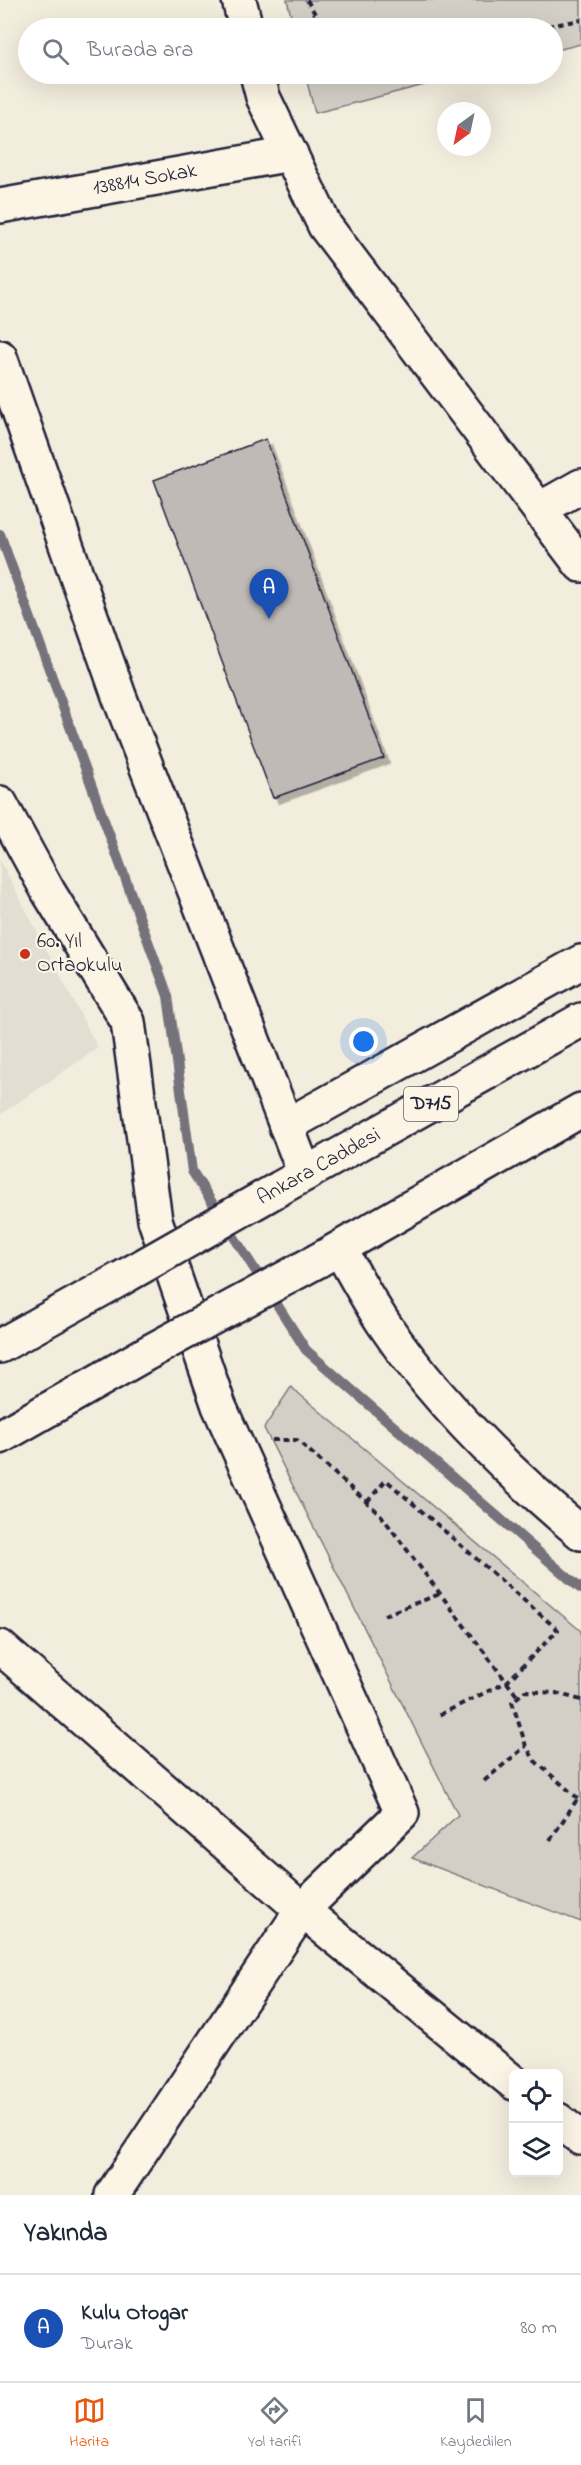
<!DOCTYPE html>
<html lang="tr">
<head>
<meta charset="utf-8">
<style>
	body { margin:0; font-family:"Indie Flower",sans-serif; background:#f6f6f7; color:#1f2937 }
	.controls { position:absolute; right:18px; bottom:18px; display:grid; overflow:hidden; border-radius:9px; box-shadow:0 6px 24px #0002 }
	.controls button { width:54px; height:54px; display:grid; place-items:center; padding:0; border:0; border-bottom:2px solid #e0e1e3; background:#fff; color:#1f2937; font:30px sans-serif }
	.compass { position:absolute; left:437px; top:102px; width:54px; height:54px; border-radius:50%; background:#fff; box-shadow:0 6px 24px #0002; rotate:213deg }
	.you { position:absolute; left:364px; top:1042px; width:21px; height:21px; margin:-15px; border:4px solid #fff; border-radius:50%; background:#1a73e8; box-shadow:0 0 0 9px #1a73e833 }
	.badge { display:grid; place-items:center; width:39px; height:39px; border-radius:50%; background:#ea580c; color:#fff; font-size:20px; font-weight:700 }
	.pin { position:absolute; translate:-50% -50px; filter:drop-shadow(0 2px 3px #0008) }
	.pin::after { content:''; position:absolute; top:32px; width:21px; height:18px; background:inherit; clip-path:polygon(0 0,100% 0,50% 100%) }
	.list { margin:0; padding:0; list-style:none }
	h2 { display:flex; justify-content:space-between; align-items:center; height:78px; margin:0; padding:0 24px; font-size:26px }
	h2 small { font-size:20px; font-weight:400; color:#747a83 }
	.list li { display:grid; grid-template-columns:39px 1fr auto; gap:18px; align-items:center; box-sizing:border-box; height:108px; padding:0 24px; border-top:2px solid #e0e1e3 }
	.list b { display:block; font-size:22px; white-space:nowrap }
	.list p { margin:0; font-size:20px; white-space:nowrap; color:#747a83 }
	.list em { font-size:20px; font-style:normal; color:#747a83 }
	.icon { flex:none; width:33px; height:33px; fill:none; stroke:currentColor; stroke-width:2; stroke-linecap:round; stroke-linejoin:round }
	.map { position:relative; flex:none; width:581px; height:2195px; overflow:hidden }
	.search { position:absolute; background:#fff; box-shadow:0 6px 24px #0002; left:18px; right:18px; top:18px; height:66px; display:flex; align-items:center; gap:15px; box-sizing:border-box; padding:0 21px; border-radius:33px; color:#747a83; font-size:22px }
	.sheet { height:186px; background:#fff }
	nav { display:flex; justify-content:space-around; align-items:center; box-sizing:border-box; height:84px; border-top:2px solid #e0e1e3; background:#fff; font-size:16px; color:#747a83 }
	nav a { display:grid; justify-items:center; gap:3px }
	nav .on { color:#ea580c }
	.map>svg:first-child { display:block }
	.built { fill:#e3ded2 }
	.green { fill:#d4cfc6; stroke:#7b7880; stroke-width:1.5 }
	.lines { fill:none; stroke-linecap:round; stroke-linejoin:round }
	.stream { stroke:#75727b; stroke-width:10 }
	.building { fill:#bfbab6; stroke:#22223b; stroke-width:1.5; filter:url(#shadow) }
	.street-casing { stroke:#22223b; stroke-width:38 }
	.highway-casing { stroke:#22223b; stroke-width:38 }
	.path { stroke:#22223b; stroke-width:4; stroke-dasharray:6 4.5; stroke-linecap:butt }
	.street { stroke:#fcf5e5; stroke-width:33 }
	.highway { stroke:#fcf5e5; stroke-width:33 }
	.highway-bridge-casing { stroke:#22223b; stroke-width:38; stroke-linecap:butt }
	.highway-bridge { stroke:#fcf5e5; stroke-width:33 }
	.poi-dot { fill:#c8321e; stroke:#fcf5e5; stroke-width:2 }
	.labels { text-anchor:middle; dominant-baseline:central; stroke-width:4.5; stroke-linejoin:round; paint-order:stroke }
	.shield { fill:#fcf5e5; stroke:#63616e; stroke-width:1.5 }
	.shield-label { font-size:20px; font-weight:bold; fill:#22223b }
	.street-label { font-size:21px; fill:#22223b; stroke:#fcf5e5 }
	.poi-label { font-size:21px; fill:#22223b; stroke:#fcf5e5; text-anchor:start }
</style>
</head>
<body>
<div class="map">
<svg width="581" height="2195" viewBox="0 0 581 2195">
	<defs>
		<filter id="shadow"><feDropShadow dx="5.5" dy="5.5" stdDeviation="0" flood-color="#0004"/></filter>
	</defs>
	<rect width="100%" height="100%" fill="#f3edde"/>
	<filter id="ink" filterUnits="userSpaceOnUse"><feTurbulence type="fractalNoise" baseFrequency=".0167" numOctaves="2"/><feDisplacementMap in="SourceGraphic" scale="12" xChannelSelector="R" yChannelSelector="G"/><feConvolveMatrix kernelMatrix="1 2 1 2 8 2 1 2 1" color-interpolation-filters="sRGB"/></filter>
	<g filter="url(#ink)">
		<!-- built -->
		<polygon class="built" points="0,860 98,1048 0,1115"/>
		<!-- green -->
		<g class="green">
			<polygon points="287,0 581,0 581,44 553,51 552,28 294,28"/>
			<polygon points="305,74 467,74 315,113"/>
			<polygon points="291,1387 581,1631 581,1922 412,1858 458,1815 264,1428"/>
		</g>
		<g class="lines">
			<!-- stream -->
			<polyline class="stream" points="0,534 168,996 192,1171 306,1350 581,1589"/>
		</g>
		<!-- building -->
		<polygon class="building" points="266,439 384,758 273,798 154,480"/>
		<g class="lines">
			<defs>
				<g id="street">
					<polyline points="239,0 246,28"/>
					<polyline points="257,74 263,97 325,226 581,565"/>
					<polyline points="0,206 291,154"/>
					<polyline points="0,357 119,696 305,1174"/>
					<polyline points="540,509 581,486"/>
					<polyline points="0,803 48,891 128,1022 155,1220 219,1406 402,1813 302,1910 112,2195"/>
					<polyline points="286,1126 581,962"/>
					<path d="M340,1249c14,25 28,51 44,75 53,79 124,148 197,209"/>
					<polyline points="0,1647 302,1910 514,2083"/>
					<polyline points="558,2120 581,2138"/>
				</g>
				<g id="highway">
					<polyline points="280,1188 581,1020"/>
					<polyline points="317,1261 581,1110"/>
					<polyline points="0,1346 120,1279"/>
					<polyline points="0,1437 149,1352"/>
				</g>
			</defs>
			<!-- street casing -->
			<use href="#street" class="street-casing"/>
			<!-- highway casing -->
			<use href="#highway" class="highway-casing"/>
			<!-- path -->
			<g class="path">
				<polyline points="307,0 323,28"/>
				<polyline points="537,28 581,20"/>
				<polyline points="272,1440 297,1440 380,1514 518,1697"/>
				<polyline points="367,1502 386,1480 558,1630 507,1682 439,1715"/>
				<polyline points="384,1615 440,1594"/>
				<polyline points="581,1700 556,1693 525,1691 512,1702 526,1746 535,1761 581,1801"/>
				<polyline points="484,1781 526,1746"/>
				<polyline points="550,1840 578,1798"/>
			</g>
			<!-- street -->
			<use href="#street" class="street"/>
			<!-- highway -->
			<use href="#highway" class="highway"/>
			<defs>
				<g id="highway-bridge">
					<polyline points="120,1279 280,1188"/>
					<polyline points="149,1352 317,1261"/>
				</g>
			</defs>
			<!-- highway-bridge casing -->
			<use href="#highway-bridge" class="highway-bridge-casing"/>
			<!-- highway-bridge -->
			<use href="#highway-bridge" class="highway-bridge"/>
		</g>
	</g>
	<!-- markers -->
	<circle class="poi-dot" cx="25" cy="954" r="6"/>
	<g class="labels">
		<!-- shield labels -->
		<rect class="shield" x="404" y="1087" width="54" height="34" rx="4.5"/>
		<g class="shield-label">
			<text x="431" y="1104">D715</text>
		</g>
		<!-- street labels -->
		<g class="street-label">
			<text transform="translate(145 180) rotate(-10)">138814 Sokak</text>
			<text transform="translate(319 1167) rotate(-29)">Ankara Caddesi</text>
		</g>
		<!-- poi labels -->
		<g class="poi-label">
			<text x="37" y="942">60. Yıl<tspan x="37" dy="24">Ortaokulu</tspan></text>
		</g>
	</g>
</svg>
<div class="controls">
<button><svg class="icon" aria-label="locate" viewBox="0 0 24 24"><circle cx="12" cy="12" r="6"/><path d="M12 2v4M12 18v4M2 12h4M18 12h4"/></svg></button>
<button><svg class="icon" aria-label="layers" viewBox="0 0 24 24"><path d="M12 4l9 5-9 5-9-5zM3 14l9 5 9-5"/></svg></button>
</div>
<svg class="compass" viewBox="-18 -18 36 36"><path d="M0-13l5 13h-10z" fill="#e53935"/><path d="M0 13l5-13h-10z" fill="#747a83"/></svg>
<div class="you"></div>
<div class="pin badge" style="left:269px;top:619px;background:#1a4fb4">A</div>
<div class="search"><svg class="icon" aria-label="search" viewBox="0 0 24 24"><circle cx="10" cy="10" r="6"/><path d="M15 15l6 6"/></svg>Burada ara</div>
</div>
<section class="sheet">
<h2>Yakında<small></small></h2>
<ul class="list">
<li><span class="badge" style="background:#1a4fb4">A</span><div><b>Kulu Otogar</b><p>Durak</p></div><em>80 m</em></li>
</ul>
</section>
<nav>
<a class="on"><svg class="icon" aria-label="map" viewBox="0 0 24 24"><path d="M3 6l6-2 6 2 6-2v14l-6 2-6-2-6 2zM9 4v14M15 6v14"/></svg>Harita</a>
<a><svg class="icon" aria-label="directions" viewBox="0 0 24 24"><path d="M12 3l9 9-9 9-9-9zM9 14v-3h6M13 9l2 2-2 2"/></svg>Yol tarifi</a>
<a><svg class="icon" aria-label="saved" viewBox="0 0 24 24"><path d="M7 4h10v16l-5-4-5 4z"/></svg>Kaydedilen</a>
</nav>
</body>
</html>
